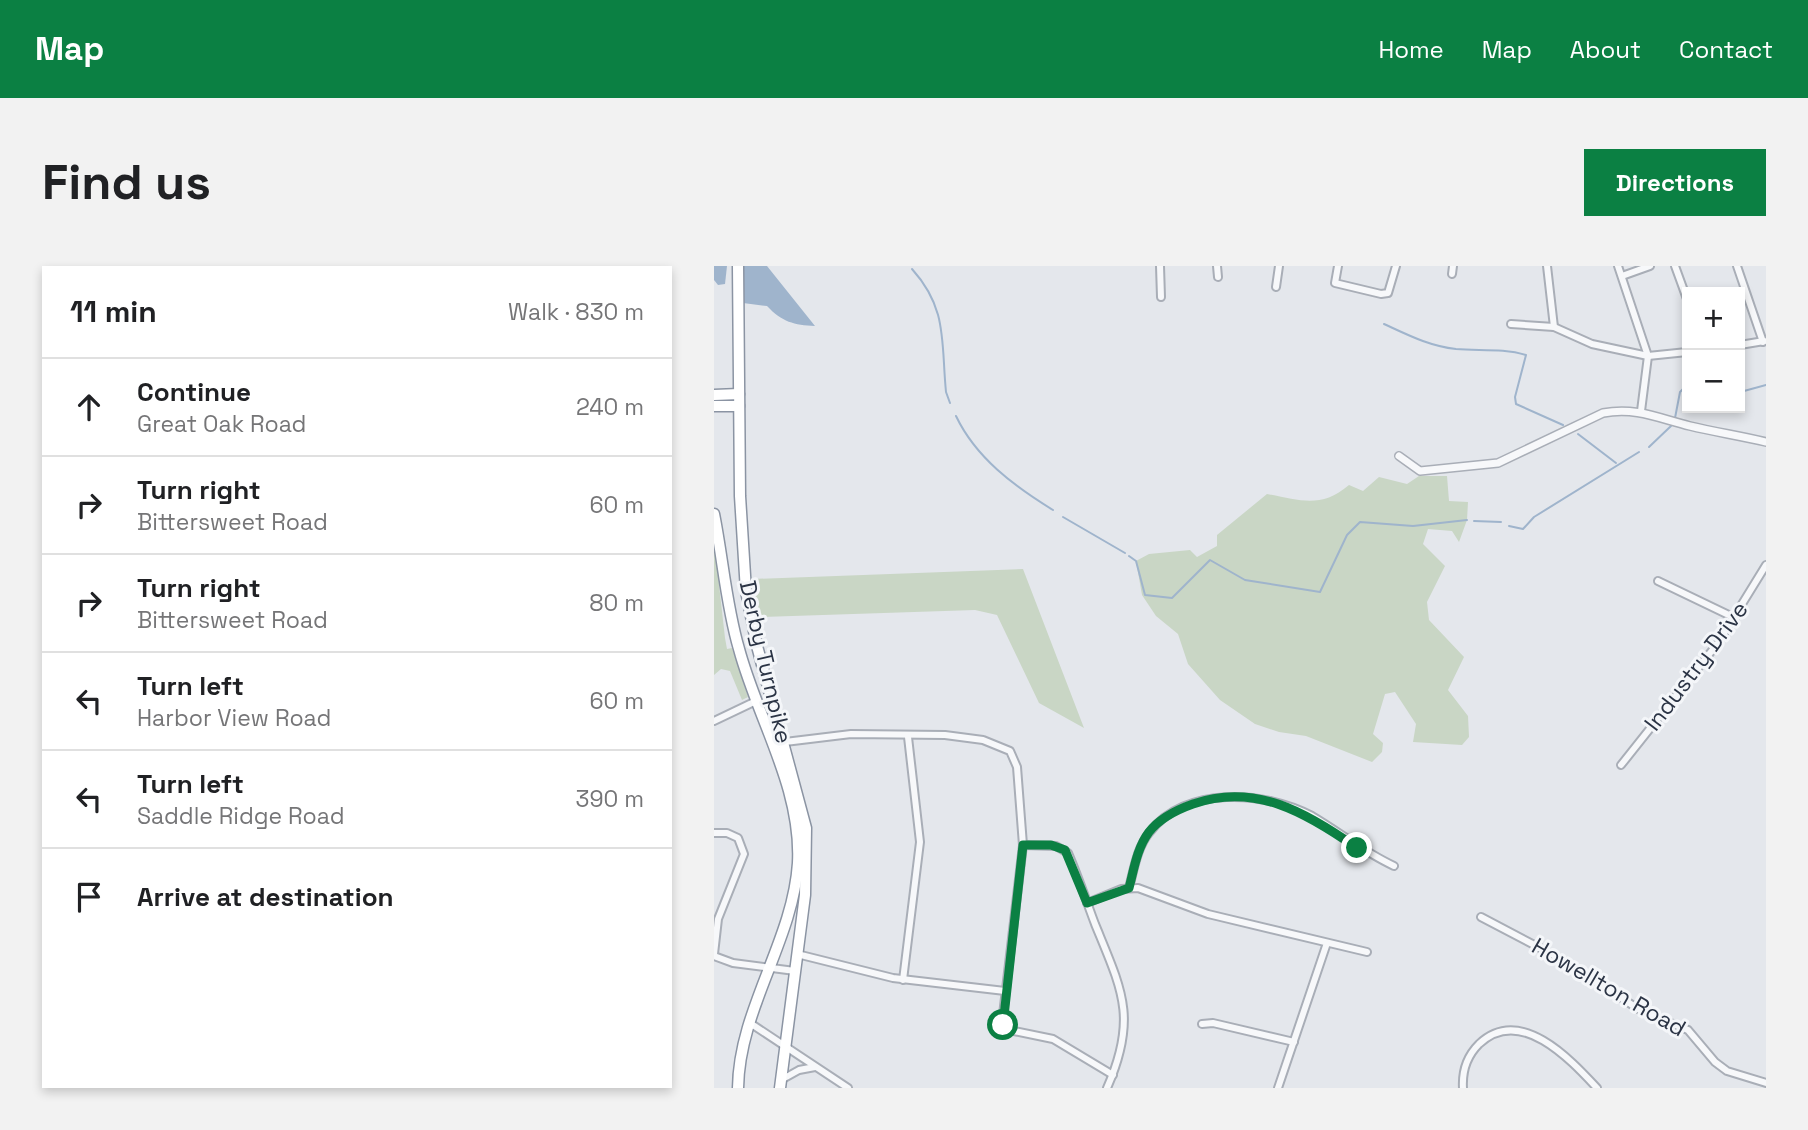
<!DOCTYPE html>
<html lang="en">
<head>
<meta charset="utf-8">
<style>
	body { margin:0; font-family:"Space Grotesk",sans-serif; background:#f2f2f2; color:#202124 }
	.controls { position:absolute; right:21px; top:21px; display:grid; overflow:hidden; border-radius:0px; box-shadow:0 4px 10px #0003 }
	.controls button { width:63px; height:63px; display:grid; place-items:center; padding:0; border:0; border-bottom:2px solid #e0e0e0; background:#fff; color:#202124; font:35px sans-serif }
	.stop { position:absolute; width:21px; height:21px; margin:-16px; border:5px solid #0b8043; border-radius:50%; background:#fff }
	.stop.end { background:#0b8043; border-color:#fff; box-shadow:0 2px 7px #0008 }
	.list { margin:0; padding:0; list-style:none }
	h2 { display:flex; justify-content:space-between; align-items:center; height:91px; margin:0; padding:0 28px; font-size:30px }
	h2 small { font-size:23px; font-weight:400; color:#757577 }
	.list li { display:grid; grid-template-columns:46px 1fr auto; gap:21px; align-items:center; box-sizing:border-box; height:98px; padding:0 28px; border-top:2px solid #e0e0e0 }
	.list b { display:block; font-size:26px; white-space:nowrap }
	.list p { margin:0; font-size:23px; white-space:nowrap; color:#757577 }
	.list em { font-size:23px; font-style:normal; color:#757577 }
	.icon { flex:none; width:38px; height:38px; fill:none; stroke:currentColor; stroke-width:2; stroke-linecap:round; stroke-linejoin:round }
	.map { position:relative; flex:none; width:1052px; height:822px; overflow:hidden; border-radius:0px }
	header { display:flex; align-items:center; gap:42px; box-sizing:border-box; height:98px; padding:0 35px; background:#0b8043; color:#fff }
	header strong { font-size:33px }
	nav { display:flex; gap:38px; margin-inline-start:auto; font-size:24px }
	.intro { display:flex; align-items:center; justify-content:space-between; box-sizing:border-box; height:168px; padding:0 42px }
	h1 { margin:0; font-size:49px }
	.button { padding:18px 32px; border-radius:0px; background:#0b8043; color:#fff; font-size:24px; font-weight:700 }
	main { display:flex; gap:42px; padding:0 42px }
	aside { flex:1; background:#fff; border-radius:0px; box-shadow:0 4px 10px #0003 }
	.map>svg:first-child { display:block }
	.green { fill:#c9d6c5 }
	.water { fill:#9fb4cc }
	.lines { fill:none; stroke-linecap:round; stroke-linejoin:round }
	.stream { stroke:#9fb4cc; stroke-width:2 }
	.minor-casing { stroke:#a9aeb7; stroke-width:10 }
	.tertiary-casing { stroke:#a9aeb7; stroke-width:10 }
	.trunk-casing { stroke:#8b94a3; stroke-width:13 }
	.minor { stroke:#f7f8fa; stroke-width:6 }
	.tertiary { stroke:#f7f8fa; stroke-width:7 }
	.trunk { stroke:#fff; stroke-width:10 }
	.route { stroke:#0b8043; stroke-width:9 }
	.labels { text-anchor:middle; dominant-baseline:central; stroke-width:6; stroke-linejoin:round; paint-order:stroke }
	.street-label { font-size:23px; fill:#2b3445; stroke:#f4f6f9 }
</style>
</head>
<body>
<header>
<strong>Map</strong>
<nav><a>Home</a><a>Map</a><a>About</a><a>Contact</a></nav>
</header>
<div class="intro"><h1>Find us</h1><a class="button">Directions</a></div>
<main>
<aside>
<h2>11 min<small>Walk · 830 m</small></h2>
<ul class="list">
<li><svg class="icon" aria-label="ahead" viewBox="0 0 24 24"><path d="M12 20V5M6 11l6-6 6 6"/></svg><div><b>Continue</b><p>Great Oak Road</p></div><em>240 m</em></li>
<li><svg class="icon" aria-label="right" viewBox="0 0 24 24"><path d="M7 20v-9h11M14 6l5 5-5 5"/></svg><div><b>Turn right</b><p>Bittersweet Road</p></div><em>60 m</em></li>
<li><svg class="icon" aria-label="right" viewBox="0 0 24 24"><path d="M7 20v-9h11M14 6l5 5-5 5"/></svg><div><b>Turn right</b><p>Bittersweet Road</p></div><em>80 m</em></li>
<li><svg class="icon" aria-label="left" viewBox="0 0 24 24"><path d="M17 20v-9H6M10 6l-5 5 5 5"/></svg><div><b>Turn left</b><p>Harbor View Road</p></div><em>60 m</em></li>
<li><svg class="icon" aria-label="left" viewBox="0 0 24 24"><path d="M17 20v-9H6M10 6l-5 5 5 5"/></svg><div><b>Turn left</b><p>Saddle Ridge Road</p></div><em>390 m</em></li>
<li><svg class="icon" aria-label="arrive" viewBox="0 0 24 24"><path d="M6 21V4h12l-3 4 3 4H6"/></svg><div><b>Arrive at destination</b></div></li>
</ul>
</aside>
<div class="map">
<svg width="1052" height="822" viewBox="0 0 1052 822">
	<rect width="100%" height="100%" fill="#e4e7ec"/>
	<!-- green -->
	<g class="green">
		<path d="M705,210h28l2,25 19,1 -1,18 -8,22 -7,-11 -24,-2 -5,15 22,22 -18,36 2,18 35,37 -16,33 20,26 1,21 -7,8 -49,-3 3,-18 -21,-32 -10,2 -12,40 10,9 -1,9 -10,10 -66,-26 -27,-4 -24,-8 -35,-24 -32,-36 -10,-30 -22,-18 -14,-21 -6,-34 13,-7 41,-4 7,7 20,-11v-11l50,-41c33,6 54,15 82,-9l14,6 16,-14 28,7z"/>
		<polygon points="0,274 11,372 13,383 18,382 34,431 28,434 16,405 7,403 0,409"/>
		<polygon points="309,303 370,462 325,437 283,349 261,344 45,351 38,313"/>
	</g>
	<!-- water -->
	<g class="water">
		<polygon points="0,0 13,0 11,18 4,19 0,14"/>
		<path d="M29,0h24l48,60c-21,-1 -33,-4 -48,-20l-24,-3z"/>
	</g>
	<g class="lines">
		<!-- stream -->
		<g class="stream">
			<path d="M198,3c36,40 29,73 34,123l4,11"/>
			<path d="M670,58c24,11 45,22 72,25 23,2 47,-1 70,6l-11,42 1,7 47,21"/>
			<polyline points="1026,122 1030,125 1052,119"/>
			<path d="M242,150c20,42 58,70 97,94"/>
			<polyline points="961,152 966,126 973,119"/>
			<polyline points="864,168 902,197"/>
			<polyline points="935,181 957,160"/>
			<polyline points="349,251 411,287"/>
			<polyline points="760,255 787,256"/>
			<polyline points="795,260 809,263 820,251 925,186"/>
			<polyline points="415,290 422,295 431,329 458,332 496,294 531,314 606,326 633,269 646,256 699,260 753,254"/>
		</g>
		<defs>
			<g id="minor">
				<polyline points="446,0 447,31"/>
				<polyline points="503,0 504,11"/>
				<polyline points="624,0 621,17 667,28 674,27 682,0"/>
				<polyline points="833,0 840,61"/>
				<polyline points="904,0 934,90 927,145"/>
				<polyline points="961,0 973,33"/>
				<polyline points="1023,0 1049,76"/>
				<polyline points="738,8 739,0"/>
				<polyline points="908,10 936,0"/>
				<polyline points="562,21 565,0"/>
				<polyline points="797,58 840,61 878,78 934,90 973,86"/>
				<polyline points="1026,79 1050,75"/>
				<polyline points="944,315 1021,352"/>
				<polyline points="0,455 42,435"/>
				<polyline points="71,476 137,468 231,469 269,474 296,485 303,501 309,579 288,757 295,764 339,773 399,809"/>
				<polyline points="907,499 1004,377 1052,299"/>
				<polyline points="0,567 13,567 24,572 30,588 4,653 0,688"/>
				<path d="M309,579l33,1 12,7c10,23 18,47 27,71 27,66 43,94 12,164"/>
				<path d="M415,622c5,-19 8,-40 20,-55 36,-48 116,-42 163,-17 29,17 50,35 82,50"/>
				<polyline points="373,637 407,623 424,622 494,648 653,686"/>
				<polyline points="767,651 849,694 929,746 974,764 1001,796 1013,805 1052,817"/>
				<polyline points="83,688 179,712 291,725"/>
				<polyline points="0,690 19,697 81,705"/>
				<polyline points="189,714 206,576 194,471"/>
				<polyline points="36,757 134,822"/>
				<polyline points="488,758 499,757 580,776"/>
				<polyline points="67,814 85,804 101,801"/>
				<polyline points="564,822 613,677"/>
				<path d="M749,822c-1,-17 4,-32 16,-44 41,-39 91,15 118,44"/>
			</g>
			<path id="tertiary" d="M685,190l21,15 78,-8 105,-50c33,-6 55,5 87,13 25,6 51,10 76,16"/>
			<g id="trunk">
				<polyline points="24,0 26,230 32,325 43,380 92,562 91,629 66,822"/>
				<polyline points="0,129 25,128"/>
				<polyline points="0,140 25,140"/>
				<path d="M0,248c9,45 12,91 25,135 19,71 63,139 59,214 -5,78 -59,146 -60,225"/>
			</g>
		</defs>
		<!-- minor casing -->
		<use href="#minor" class="minor-casing"/>
		<!-- tertiary casing -->
		<use href="#tertiary" class="tertiary-casing"/>
		<!-- trunk casing -->
		<use href="#trunk" class="trunk-casing"/>
		<!-- minor -->
		<use href="#minor" class="minor"/>
		<!-- tertiary -->
		<use href="#tertiary" class="tertiary"/>
		<!-- trunk -->
		<use href="#trunk" class="trunk"/>
	</g>
	<g class="lines">
		<!-- route -->
		<path class="route" d="M289,759l20,-180h28l14,5 22,53 42,-15c5,-19 8,-40 20,-56 11,-14 27,-22 44,-28 62,-22 114,9 164,44"/>
	</g>
	<g class="labels">
		<!-- street labels -->
		<g class="street-label">
			<text transform="translate(52 396) rotate(77)">Derby Turnpike</text>
			<text transform="translate(982 400) rotate(-53)">Industry Drive</text>
			<text transform="translate(895 721) rotate(30)">Howellton Road</text>
		</g>
	</g>
</svg>
<div class="controls">
<button>+</button>
<button>−</button>
</div>
<div class="stop" style="left:289px;top:759px"></div>
<div class="stop end" style="left:643px;top:582px"></div>
</div>
</main>
</body>
</html>
